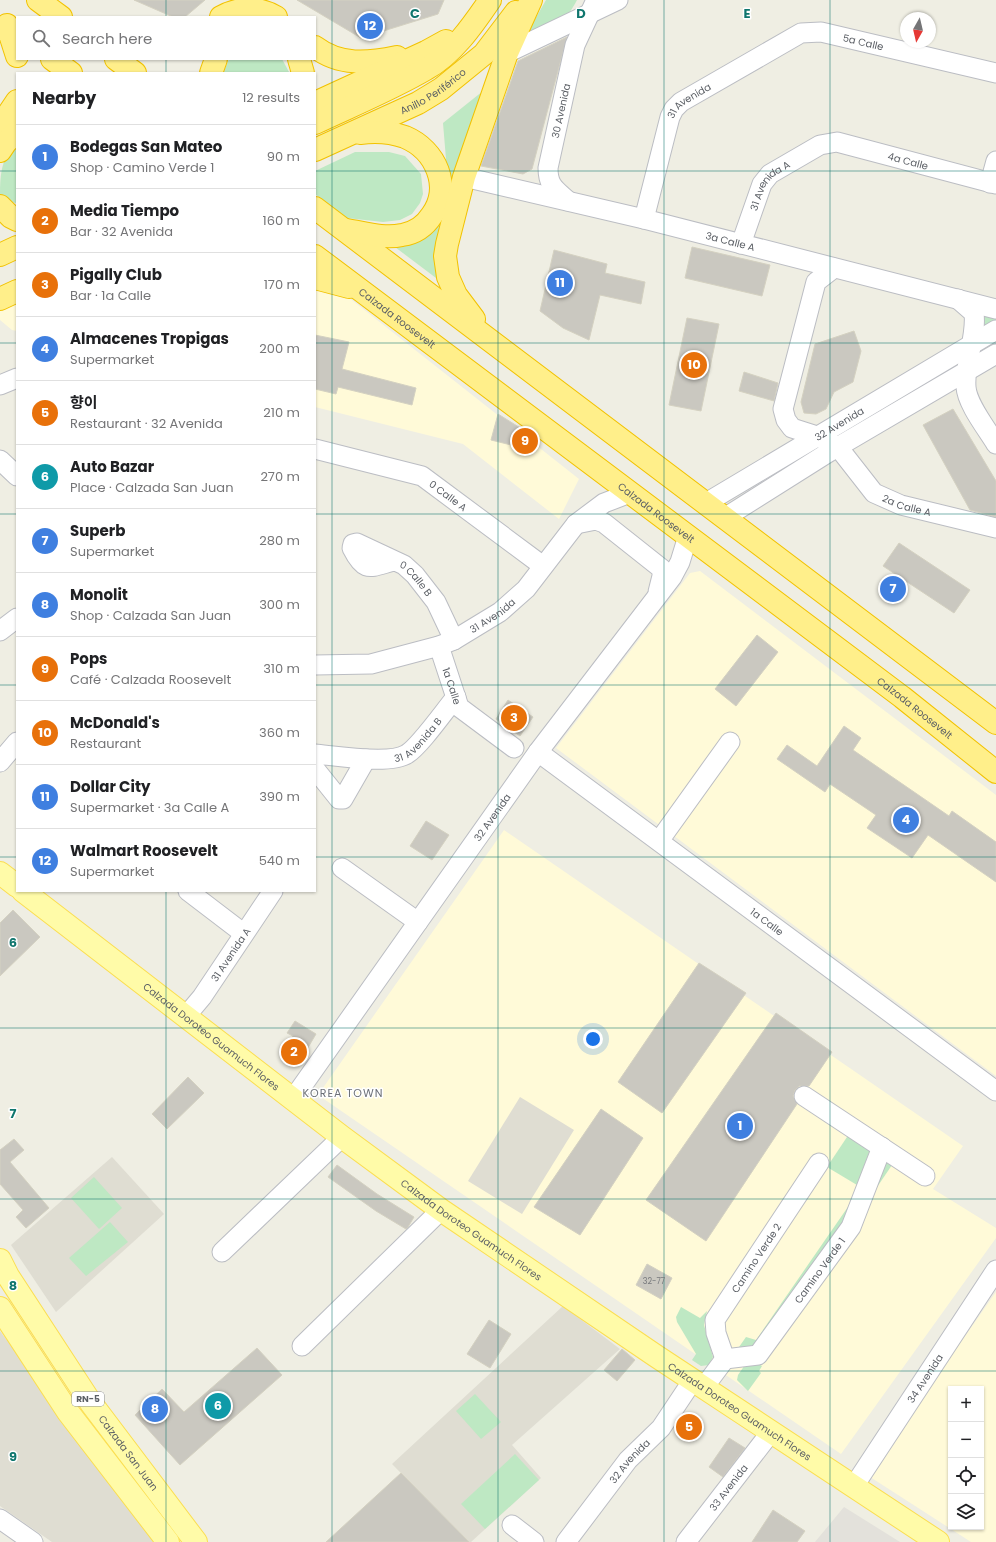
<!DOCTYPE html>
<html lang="en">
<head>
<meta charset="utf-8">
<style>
	body { margin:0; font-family:Poppins,"Noto Sans KR",sans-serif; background:#f2f2f2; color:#202124 }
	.controls { position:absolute; right:12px; bottom:12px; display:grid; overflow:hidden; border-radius:0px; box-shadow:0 1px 3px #0004 }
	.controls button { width:36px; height:36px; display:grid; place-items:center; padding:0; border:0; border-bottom:1px solid #e0e0e0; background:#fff; color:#202124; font:20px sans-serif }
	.compass { position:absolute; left:900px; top:12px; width:36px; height:36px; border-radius:50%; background:#fff; box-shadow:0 1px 3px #0004; rotate:188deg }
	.you { position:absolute; left:593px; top:1039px; width:14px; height:14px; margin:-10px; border:3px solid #fff; border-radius:50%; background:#1a73e8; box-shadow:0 0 0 6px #1a73e833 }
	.badge { display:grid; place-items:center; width:26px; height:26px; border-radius:50%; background:#f54c24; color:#fff; font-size:13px; font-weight:700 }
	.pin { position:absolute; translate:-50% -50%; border:2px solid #fff; box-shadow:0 1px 4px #0006 }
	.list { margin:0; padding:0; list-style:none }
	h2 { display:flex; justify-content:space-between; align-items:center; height:52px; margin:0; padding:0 16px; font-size:17px }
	h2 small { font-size:13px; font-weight:400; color:#757577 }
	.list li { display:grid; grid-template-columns:26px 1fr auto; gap:12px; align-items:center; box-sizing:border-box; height:64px; padding:0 16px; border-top:1px solid #e0e0e0 }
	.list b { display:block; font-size:15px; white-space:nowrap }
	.list p { margin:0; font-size:13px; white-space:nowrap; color:#757577 }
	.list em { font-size:13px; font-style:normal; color:#757577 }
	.icon { flex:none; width:22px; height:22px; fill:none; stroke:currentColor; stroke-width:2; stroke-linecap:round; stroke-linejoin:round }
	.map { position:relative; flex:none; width:996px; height:1542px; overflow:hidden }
	.search { position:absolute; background:#fff; box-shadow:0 1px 3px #0004; left:16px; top:16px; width:300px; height:44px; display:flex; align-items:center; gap:10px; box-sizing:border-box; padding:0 14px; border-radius:0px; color:#757577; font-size:15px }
	.panel { position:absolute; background:#fff; box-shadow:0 1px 3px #0004; left:16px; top:72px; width:300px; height:820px; border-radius:0px }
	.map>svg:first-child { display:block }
	.commercial { fill:#fffad8; fill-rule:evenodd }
	.industrial { fill:#e3e1db }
	.education { fill:#dfddd2 }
	.green { fill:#bee8c3 }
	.building { fill:#cac8c0; stroke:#d4d1c1 }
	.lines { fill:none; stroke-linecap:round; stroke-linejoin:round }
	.minor-casing { stroke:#bbbdc3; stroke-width:21 }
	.major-casing { stroke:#fbde51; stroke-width:24 }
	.highway-casing { stroke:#f2c200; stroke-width:24 }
	.minor { stroke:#fff; stroke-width:19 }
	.major { stroke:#fffba8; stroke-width:22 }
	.highway { stroke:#ffef8a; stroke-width:22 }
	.grid { fill:none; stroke:#0f766e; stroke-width:1; stroke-opacity:0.55 }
	.labels { text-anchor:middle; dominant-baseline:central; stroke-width:3; stroke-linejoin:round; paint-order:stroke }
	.number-label { font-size:8px; fill:#77797c }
	.shield { fill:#fff; stroke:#8c8f93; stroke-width:1 }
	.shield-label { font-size:9px; font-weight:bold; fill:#5b5f65 }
	.street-label { font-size:10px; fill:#5b5f65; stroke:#fff }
	.neighbourhood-label { font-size:11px; letter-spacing:1px; fill:#6c7077; stroke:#fff }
	.grid-label { font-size:13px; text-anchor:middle; font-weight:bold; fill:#0f766e; stroke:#fff; stroke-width:3; stroke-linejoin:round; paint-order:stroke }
</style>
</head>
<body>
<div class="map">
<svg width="996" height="1542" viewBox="0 0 996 1542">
	<rect width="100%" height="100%" fill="#efeee3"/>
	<!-- commercial -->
	<g class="commercial">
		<polygon points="315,271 579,479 559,519 463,444 315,407"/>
		<polygon points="17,302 17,331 12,330 0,320 0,309"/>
		<polygon points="700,571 996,795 996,1076 556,748 690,573"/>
		<polygon points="504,830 963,1146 933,1189 996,1228 996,1238 841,1454 318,1095"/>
		<path d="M996,1292v250h-25l-104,-67zM951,1389h30v138h-30z"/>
	</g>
	<!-- industrial -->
	<polygon class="industrial" points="844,1507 900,1542 815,1542"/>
	<!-- education -->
	<g class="education">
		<polygon points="520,1097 574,1130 522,1214 468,1181"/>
		<polygon points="112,1157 164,1214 56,1312 11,1245"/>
		<polygon points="563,1306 620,1349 512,1445 541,1478 471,1542 469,1542 392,1464"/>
		<polygon points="0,1331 155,1542 52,1542 0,1506"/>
	</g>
	<!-- green -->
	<g class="green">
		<path d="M546,0h31c-10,19 -18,27 -41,28l-7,11 -7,3z"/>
		<polygon points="229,59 282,59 289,72 223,73"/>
		<polygon points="483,91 440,281 387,241 412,238 447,171 443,123"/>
		<path d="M17,143v60l-9,-1 -8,-7c0,-20 1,-38 17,-52z"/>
		<polygon points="355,152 389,152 405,156 421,174 423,194 420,203 412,214 400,220 383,222 347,218 315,194 315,171"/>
		<polygon points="977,311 996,311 996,327 977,339"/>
		<polygon points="851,1131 871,1147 857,1185 827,1167"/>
		<polygon points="882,1159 894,1162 869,1199"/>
		<polygon points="94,1177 122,1208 99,1229 71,1198"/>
		<polygon points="852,1201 847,1218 760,1347 741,1353 739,1347 746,1337 756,1340"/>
		<polygon points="110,1222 128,1242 86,1276 69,1258"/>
		<polygon points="681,1307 700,1318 707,1311 704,1325 713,1357 709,1365 701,1366 692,1360 696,1354 677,1322 676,1317"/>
		<polygon points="749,1359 762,1366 759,1371 761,1373 748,1391 737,1380 738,1375"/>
		<polygon points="475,1394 501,1422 481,1439 456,1411"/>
		<polygon points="515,1454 539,1480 485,1529 461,1504"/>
	</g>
	<!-- building -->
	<g class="building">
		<polygon points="134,0 205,0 185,17 173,17"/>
		<polygon points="297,0 444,0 438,14 361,38"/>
		<polygon points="567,37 532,169 523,174 481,166 518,61"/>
		<polygon points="692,247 770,265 762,296 685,278"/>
		<polygon points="554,250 607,264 605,273 645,282 641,304 600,295 589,340 563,328 540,311"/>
		<polygon points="687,318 719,324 701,411 669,405"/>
		<polygon points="854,331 861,351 853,382 834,392 826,409 816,414 804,413 801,402 815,344"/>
		<polygon points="315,335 349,342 342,369 416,388 412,405 338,387 336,394 315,389"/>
		<polygon points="744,372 778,383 774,401 739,391"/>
		<polygon points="953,409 996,481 996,517 970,510 923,425"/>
		<polygon points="498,414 538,439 535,451 491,440"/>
		<polygon points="899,543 970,590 954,613 883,566"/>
		<polygon points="757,635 778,652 736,706 715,689"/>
		<polygon points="508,700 533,717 520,736 496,719"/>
		<polygon points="844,726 861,738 853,750 949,816 952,811 996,842 996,882 928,835 912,858 867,828 876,815 830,784 825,792 777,759 787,745 817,766"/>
		<polygon points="426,821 449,835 432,860 410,846"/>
		<polygon points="13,910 40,937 0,976 0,923"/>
		<polygon points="699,963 746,993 662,1113 618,1082"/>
		<polygon points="776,1013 832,1052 809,1086 799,1086 795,1090 793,1096 797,1104 706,1241 646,1200"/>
		<polygon points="295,1021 316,1034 300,1061 293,1062 282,1056 293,1036 287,1033"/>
		<polygon points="188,1077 204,1093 167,1129 152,1114"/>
		<polygon points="601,1109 643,1138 580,1235 534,1207"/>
		<polygon points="14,1139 24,1150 10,1162 49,1208 26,1228 16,1217 23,1210 0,1184 0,1150"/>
		<polygon points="337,1165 377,1194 414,1217 408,1227 406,1229 376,1211 328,1177"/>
		<polygon points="647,1264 672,1278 661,1299 636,1285"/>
		<polygon points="489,1320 511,1334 490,1368 467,1354"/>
		<polygon points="257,1348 282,1375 180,1465 135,1415 162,1389 184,1412"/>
		<polygon points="622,1349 635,1360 617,1381 604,1370"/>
		<polygon points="689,1413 702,1422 689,1441 676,1432"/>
		<polygon points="729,1438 745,1448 723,1477 709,1467"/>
		<polygon points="401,1473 469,1542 326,1542"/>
		<polygon points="773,1510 805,1531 797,1542 752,1542"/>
	</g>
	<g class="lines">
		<defs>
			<g id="minor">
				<polyline points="507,53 618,0"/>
				<path id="s1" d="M464,177l180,42 352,90"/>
				<polyline points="990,183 996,161"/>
				<path id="s2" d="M568,201c-13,-12 -20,-15 -20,-33l27,-123 21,-45"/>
				<path id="s3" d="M644,219l26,-102 4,-8 7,-7 120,-69 20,-1 175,41"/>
				<path id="s4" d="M741,244l21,-60 8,-10 50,-29 17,-3 159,42"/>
				<path id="s5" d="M834,268l-18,14 -33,127 3,11 6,8 25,8 21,11 36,46 27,12 95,23"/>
				<path d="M958,299l16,14c3,25 -10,49 -8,74 1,17 21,42 30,57"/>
				<polyline points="0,385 17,378"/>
				<path id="s6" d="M315,449l107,27 121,90"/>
				<polyline points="0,460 17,476"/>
				<path id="s7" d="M706,503l290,-173"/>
				<polyline points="726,517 829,452 996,354"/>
				<polyline points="576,524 596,520 604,523 662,569 662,576 658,592"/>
				<path id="s8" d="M394,561c-24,6 -29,13 -42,-13l1,-4 4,-1 47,22 11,10 21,27 18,38"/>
				<polyline points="0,631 17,618"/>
				<path id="s9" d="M439,646l20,61 55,41"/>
				<path id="s10" d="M315,665l56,-1 68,-18 15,-6 46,-28 26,-23 50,-65 28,-21 26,-10"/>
				<path id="s11" d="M538,752l458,339"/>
				<path id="s12" d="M315,754c21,2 75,11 92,0 13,-8 38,-44 49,-57"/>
				<polyline points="0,762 17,742"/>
				<polyline points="315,769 339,799 343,799 366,759"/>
				<polyline points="659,841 730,742"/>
				<polyline points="342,868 418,922"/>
				<polyline points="188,891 243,933"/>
				<path id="s13" d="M186,1016l16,-19 71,-106"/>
				<polyline points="804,1096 925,1176"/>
				<path id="s14" d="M293,1099l245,-347 134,-175 8,-15 8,-26"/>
				<polyline points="222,1252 342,1137"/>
				<polyline points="302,1346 441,1210"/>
				<path id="s15" d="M725,1359l33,-4 93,-128 31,-80"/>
				<path id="s16" d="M725,1359l-9,-26 -1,-13 104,-157"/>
				<polyline points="704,1387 725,1359"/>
				<path id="s17" d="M854,1486l142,-216"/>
				<polyline points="0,1519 33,1542"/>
				<polyline points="512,1525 534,1542"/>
				<path id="s18" d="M566,1542l62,-82 33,-32 32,-48"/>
				<path id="s19" d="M686,1542l85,-110"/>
			</g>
			<g id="major">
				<polyline points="0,873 17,886"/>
				<path id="s20" d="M23,891l319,246 99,73 215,146 282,186"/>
				<path id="s21" d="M0,1260l8,16 83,127 105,139"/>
				<polyline points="0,1308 68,1412 168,1542"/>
			</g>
			<g id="highway">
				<polyline points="38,0 61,17"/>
				<path d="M221,17c18,-10 38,-10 55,0"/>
				<polyline points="7,25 17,56"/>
				<path d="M315,47c25,19 53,16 82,10"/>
				<polyline points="52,59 71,73"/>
				<polyline points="116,59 135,73"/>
				<polyline points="299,59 303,73"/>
				<polyline points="211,73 216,59"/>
				<polyline points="315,103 426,52 446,41"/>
				<path d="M315,123c36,-17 77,-34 111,-54 27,-15 47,-44 64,-69"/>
				<polyline points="0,126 17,101"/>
				<path id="s22" d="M315,150l103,-47 23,-14 43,-35 32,-42"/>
				<polyline points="0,151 6,142 17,132"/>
				<polyline points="0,206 11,217 17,220"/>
				<polyline points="315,208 996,723"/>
				<path d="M347,230c18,3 37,9 55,5 13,-2 23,-9 30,-20 20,-28 4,-65 -27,-78 -14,-5 -30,-6 -45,-4"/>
				<polyline points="0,255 17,247"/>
				<path id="s23" d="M315,256l587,441 94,75"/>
				<polyline points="315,278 349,287"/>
				<polyline points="0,299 17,291"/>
				<polyline points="474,319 456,295 448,277 445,256 447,244 464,177 507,53 531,0"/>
			</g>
		</defs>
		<!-- minor casing -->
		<use href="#minor" class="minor-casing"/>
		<!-- major casing -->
		<use href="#major" class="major-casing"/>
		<!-- highway casing -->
		<use href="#highway" class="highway-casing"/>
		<!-- minor -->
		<use href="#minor" class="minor"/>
		<!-- major -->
		<use href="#major" class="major"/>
		<!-- highway -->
		<use href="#highway" class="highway"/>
	</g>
	<!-- grid -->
	<path class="grid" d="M166,0v17M332,0v1542M498,0v1542M664,0v1542M830,0v1542M166,59v14M0,171h17M315,171h681M0,343h17M315,343h681M0,514h17M315,514h681M0,685h17M315,685h681M0,857h17M315,857h681M166,891v651M0,1028h996M0,1199h996M0,1371h996"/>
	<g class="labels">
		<!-- number labels -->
		<g class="number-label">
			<text x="654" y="1281">32-77</text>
		</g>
		<!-- shield labels -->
		<rect class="shield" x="72" y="1392" width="32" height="14" rx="3"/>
		<g class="shield-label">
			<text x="88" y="1399">RN-5</text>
		</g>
		<!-- street labels -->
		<g class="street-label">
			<text stroke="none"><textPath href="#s3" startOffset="326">5a Calle</textPath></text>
			<text stroke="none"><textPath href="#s22" startOffset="132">Anillo Periférico</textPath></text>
			<text stroke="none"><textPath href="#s3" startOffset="131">31 Avenida</textPath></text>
			<text stroke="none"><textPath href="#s2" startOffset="99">30 Avenida</textPath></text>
			<text stroke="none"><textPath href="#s4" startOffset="225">4a Calle</textPath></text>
			<text stroke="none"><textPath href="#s4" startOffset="67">31 Avenida A</textPath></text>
			<text stroke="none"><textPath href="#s1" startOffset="274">3a Calle A</textPath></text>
			<text stroke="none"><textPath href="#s23" startOffset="103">Calzada Roosevelt</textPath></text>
			<text stroke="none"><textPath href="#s7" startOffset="155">32 Avenida</textPath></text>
			<text stroke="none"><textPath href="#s6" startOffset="143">0 Calle A</textPath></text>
			<text stroke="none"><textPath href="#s5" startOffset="319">2a Calle A</textPath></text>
			<text stroke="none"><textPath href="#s23" startOffset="427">Calzada Roosevelt</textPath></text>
			<text stroke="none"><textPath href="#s8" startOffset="130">0 Calle B</textPath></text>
			<text stroke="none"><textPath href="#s10" startOffset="188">31 Avenida</textPath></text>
			<text stroke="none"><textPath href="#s9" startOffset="42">1a Calle</textPath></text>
			<text stroke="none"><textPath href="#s23" startOffset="751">Calzada Roosevelt</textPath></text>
			<text stroke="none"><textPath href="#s12" startOffset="110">31 Avenida B</textPath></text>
			<text stroke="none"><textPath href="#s14" startOffset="345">32 Avenida</textPath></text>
			<text stroke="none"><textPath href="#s11" startOffset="285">1a Calle</textPath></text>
			<text stroke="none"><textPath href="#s13" startOffset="76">31 Avenida A</textPath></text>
			<text stroke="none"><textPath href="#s20" startOffset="238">Calzada Doroteo Guamuch Flores</textPath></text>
			<text stroke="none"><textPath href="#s20" startOffset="562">Calzada Doroteo Guamuch Flores</textPath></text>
			<text stroke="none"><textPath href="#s16" startOffset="115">Camino Verde 2</textPath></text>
			<text stroke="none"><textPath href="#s15" startOffset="138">Camino Verde 1</textPath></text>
			<text stroke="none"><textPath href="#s17" startOffset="129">34 Avenida</textPath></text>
			<text stroke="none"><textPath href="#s20" startOffset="886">Calzada Doroteo Guamuch Flores</textPath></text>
			<text stroke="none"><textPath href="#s21" startOffset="232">Calzada San Juan</textPath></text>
			<text stroke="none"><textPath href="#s18" startOffset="103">32 Avenida</textPath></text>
			<text stroke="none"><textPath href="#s19" startOffset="69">33 Avenida</textPath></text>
		</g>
		<!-- neighbourhood labels -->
		<g class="neighbourhood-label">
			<text x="343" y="1093">KOREA TOWN</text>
		</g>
	</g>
	<g class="grid-label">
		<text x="415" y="18">C</text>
		<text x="581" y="18">D</text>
		<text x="747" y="18">E</text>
		<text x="13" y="947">6</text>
		<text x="13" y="1118">7</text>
		<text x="13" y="1290">8</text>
		<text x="13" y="1461">9</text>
	</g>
</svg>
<div class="controls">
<button>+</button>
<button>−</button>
<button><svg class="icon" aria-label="locate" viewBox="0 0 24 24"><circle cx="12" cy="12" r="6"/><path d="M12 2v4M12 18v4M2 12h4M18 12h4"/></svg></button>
<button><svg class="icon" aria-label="layers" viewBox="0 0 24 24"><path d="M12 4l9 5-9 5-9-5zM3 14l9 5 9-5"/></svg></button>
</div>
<svg class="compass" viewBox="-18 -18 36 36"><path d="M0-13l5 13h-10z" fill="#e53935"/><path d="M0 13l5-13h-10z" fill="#757577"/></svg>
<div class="you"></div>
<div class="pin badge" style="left:740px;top:1126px;background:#3f7fe0">1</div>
<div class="pin badge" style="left:294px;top:1052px;background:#e8710a">2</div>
<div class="pin badge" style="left:514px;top:718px;background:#e8710a">3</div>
<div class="pin badge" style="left:906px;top:820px;background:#3f7fe0">4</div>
<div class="pin badge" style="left:689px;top:1427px;background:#e8710a">5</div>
<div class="pin badge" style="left:218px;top:1406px;background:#0f9aa8">6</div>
<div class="pin badge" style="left:893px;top:589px;background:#3f7fe0">7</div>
<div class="pin badge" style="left:155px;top:1409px;background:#3f7fe0">8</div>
<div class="pin badge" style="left:525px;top:441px;background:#e8710a">9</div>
<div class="pin badge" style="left:694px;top:365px;background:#e8710a">10</div>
<div class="pin badge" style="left:560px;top:283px;background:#3f7fe0">11</div>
<div class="pin badge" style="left:370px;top:26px;background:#3f7fe0">12</div>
<div class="search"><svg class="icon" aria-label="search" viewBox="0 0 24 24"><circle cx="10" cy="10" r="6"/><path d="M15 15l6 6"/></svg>Search here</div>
<section class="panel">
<h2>Nearby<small>12 results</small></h2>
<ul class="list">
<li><span class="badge" style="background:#3f7fe0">1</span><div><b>Bodegas San Mateo</b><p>Shop · Camino Verde 1</p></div><em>90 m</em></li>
<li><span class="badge" style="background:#e8710a">2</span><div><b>Media Tiempo</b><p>Bar · 32 Avenida</p></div><em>160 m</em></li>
<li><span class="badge" style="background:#e8710a">3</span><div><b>Pigally Club</b><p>Bar · 1a Calle</p></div><em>170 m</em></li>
<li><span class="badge" style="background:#3f7fe0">4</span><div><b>Almacenes Tropigas</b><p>Supermarket</p></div><em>200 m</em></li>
<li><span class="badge" style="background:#e8710a">5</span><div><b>향이</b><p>Restaurant · 32 Avenida</p></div><em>210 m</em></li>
<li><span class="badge" style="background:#0f9aa8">6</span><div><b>Auto Bazar</b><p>Place · Calzada San Juan</p></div><em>270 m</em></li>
<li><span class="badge" style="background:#3f7fe0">7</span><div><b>Superb</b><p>Supermarket</p></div><em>280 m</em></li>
<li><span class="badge" style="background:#3f7fe0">8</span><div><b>Monolit</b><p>Shop · Calzada San Juan</p></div><em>300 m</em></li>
<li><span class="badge" style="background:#e8710a">9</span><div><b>Pops</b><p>Café · Calzada Roosevelt</p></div><em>310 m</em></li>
<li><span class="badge" style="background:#e8710a">10</span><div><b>McDonald's</b><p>Restaurant</p></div><em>360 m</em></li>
<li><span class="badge" style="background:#3f7fe0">11</span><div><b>Dollar City</b><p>Supermarket · 3a Calle A</p></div><em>390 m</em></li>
<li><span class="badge" style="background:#3f7fe0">12</span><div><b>Walmart Roosevelt</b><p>Supermarket</p></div><em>540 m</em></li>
</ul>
</section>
</div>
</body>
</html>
